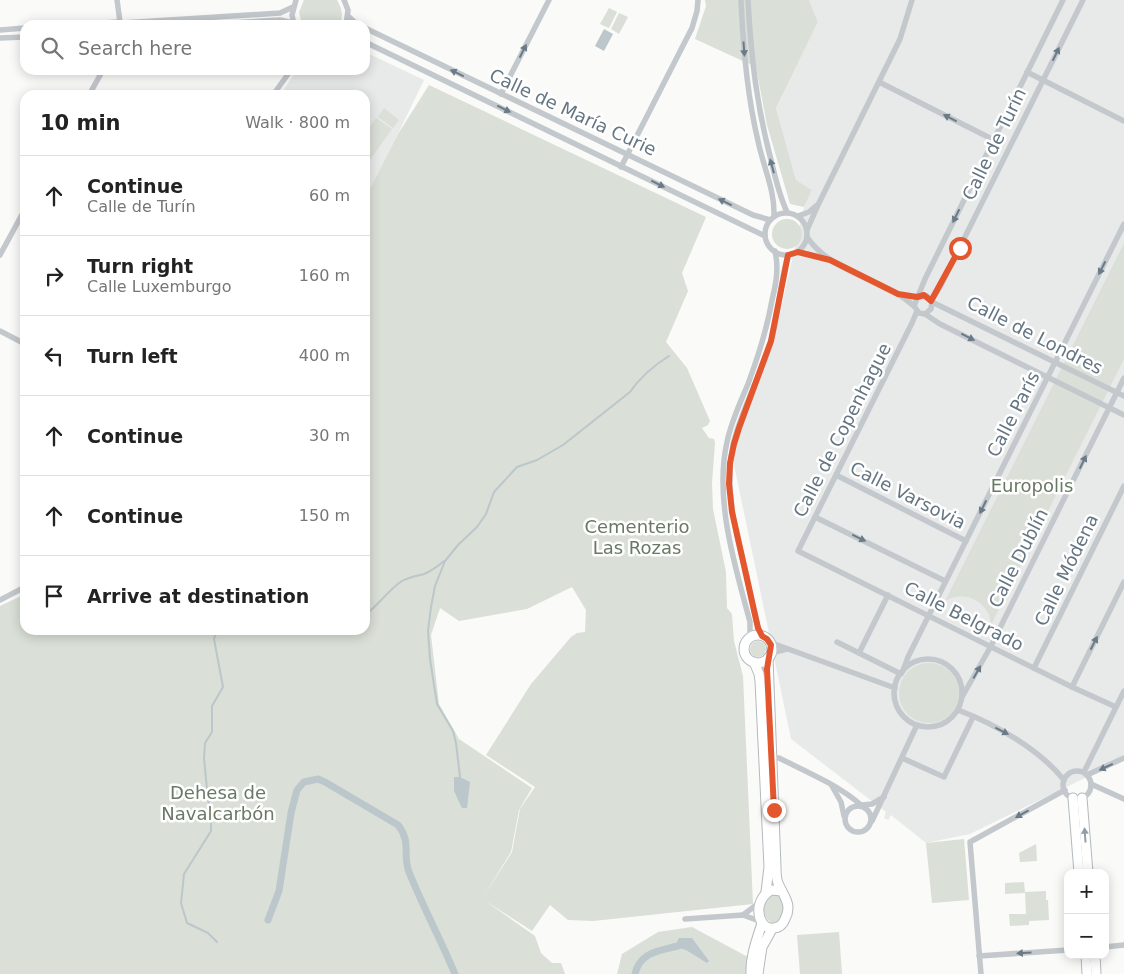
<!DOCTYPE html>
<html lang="en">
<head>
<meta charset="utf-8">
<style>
	body { margin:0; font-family:"DejaVu Sans",sans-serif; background:#f6f6f6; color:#222 }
	.controls { position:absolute; right:15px; bottom:15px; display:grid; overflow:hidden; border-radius:10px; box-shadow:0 2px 12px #0003 }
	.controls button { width:45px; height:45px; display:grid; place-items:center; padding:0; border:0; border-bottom:1px solid #e0e0e0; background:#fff; color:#222; font:25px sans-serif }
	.stop { position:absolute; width:15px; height:15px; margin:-11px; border:4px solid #e4572e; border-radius:50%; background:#fff }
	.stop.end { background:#e4572e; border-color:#fff; box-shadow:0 1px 5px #0008 }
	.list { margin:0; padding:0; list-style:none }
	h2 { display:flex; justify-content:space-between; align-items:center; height:65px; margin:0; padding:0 20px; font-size:21px }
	h2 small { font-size:16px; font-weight:400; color:#767676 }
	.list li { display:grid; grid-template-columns:32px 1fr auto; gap:15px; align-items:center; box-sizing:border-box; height:80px; padding:0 20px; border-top:1px solid #e0e0e0 }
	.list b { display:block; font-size:19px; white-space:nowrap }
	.list p { margin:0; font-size:16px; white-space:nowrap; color:#767676 }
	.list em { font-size:16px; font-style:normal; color:#767676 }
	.icon { flex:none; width:28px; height:28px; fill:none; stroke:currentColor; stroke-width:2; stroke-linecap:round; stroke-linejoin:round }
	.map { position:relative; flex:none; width:1124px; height:974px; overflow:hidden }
	.search { position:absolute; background:#fff; box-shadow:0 2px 12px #0003; left:20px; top:20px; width:350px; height:55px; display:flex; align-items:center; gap:12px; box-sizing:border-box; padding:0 18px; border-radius:15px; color:#767676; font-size:19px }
	.panel { position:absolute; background:#fff; box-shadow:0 2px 12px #0003; left:20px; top:90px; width:350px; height:545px; border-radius:15px }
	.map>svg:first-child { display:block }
	.built { fill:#e8e9e9 }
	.green { fill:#dadfd7; fill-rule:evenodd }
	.water { fill:#bbc7cb }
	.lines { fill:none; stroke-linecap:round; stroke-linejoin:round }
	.stream { stroke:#bbc7cb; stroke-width:2 }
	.canal { stroke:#bbc7cb; stroke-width:7 }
	.secondary-casing { stroke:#b3babf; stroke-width:11 }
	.street { stroke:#c3c8cc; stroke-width:5.5 }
	.secondary { stroke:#fff; stroke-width:9 }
	.oneway { fill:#6a7a87 }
	.oneway2 { fill:#939fa8 }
	.route { stroke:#e4572e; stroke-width:6 }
	.labels { text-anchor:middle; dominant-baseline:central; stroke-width:5; stroke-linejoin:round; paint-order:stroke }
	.street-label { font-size:18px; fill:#657683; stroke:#fff }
	.park-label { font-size:18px; fill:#687a64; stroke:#fff }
</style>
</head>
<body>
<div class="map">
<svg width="1124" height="974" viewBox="0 0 1124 974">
	<rect width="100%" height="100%" fill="#fafaf8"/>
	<!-- built -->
	<g class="built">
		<polygon points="809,0 1124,0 1124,759 970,834 926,843 891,815 888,820 884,818 886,812 791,739 732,455 778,322 804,207 812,190 796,180 776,108 818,22"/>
		<polygon points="365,52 424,80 378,175 369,192 365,196 365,95 280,95 297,70 365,70"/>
	</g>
	<!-- green -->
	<g class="green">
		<path d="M304,0h33c5,9 7,16 2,25h-37l-3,-13z"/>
		<polygon points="705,0 809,0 818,22 776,108 796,180 812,190 804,207 790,204 767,125 756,67 695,39 706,6"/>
		<polygon points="609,8 617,12 609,28 600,24"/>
		<polygon points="619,13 628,17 619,34 611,29"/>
		<path d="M429,85l277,132 -24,56 6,18 -22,51 21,26 23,53 -2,4 -6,3 7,10 5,1 1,4 -3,40 1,26 13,63 1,36 5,6 2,27 9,35 10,228 -160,17 -25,-1 -18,-15 -18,26 -48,-31 51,36 6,17 11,10h9l4,11h-565v-368l25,-12v36h340v-431l33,-65zM572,587l14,23 -1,22 -8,1 -6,4 -40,47 -45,71 49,32 -15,22 -8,43 -30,47 29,-47 8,-42 13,-22 -73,-49 -20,-35 -8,-69 9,-27 19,13 68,-12z"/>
		<polygon points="384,108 399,120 393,128 378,117"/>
		<polygon points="376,118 392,129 369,161 365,158 365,133"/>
		<circle cx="787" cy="234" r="15"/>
		<path d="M1124,243v116l-133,266c-1,-4 -1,-9 -3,-12 -8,-16 -28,-21 -43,-12z"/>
		<circle cx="758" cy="649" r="8"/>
		<circle cx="929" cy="693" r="30"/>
		<polygon points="964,839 969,900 932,903 926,843"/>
		<polygon points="1036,844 1037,861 1020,862 1019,853"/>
		<polygon points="1024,882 1025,892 1046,891 1046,900 1048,900 1049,920 1029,921 1029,925 1010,926 1009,914 1026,914 1025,893 1005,894 1005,883"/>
		<path d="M778,894c9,7 7,17 2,27l-6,3c-13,-5 -12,-20 -5,-29z"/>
		<polygon points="692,927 748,957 747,974 617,974 622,954 658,932"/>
		<polygon points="839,932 842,974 800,974 797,935"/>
	</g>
	<!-- water -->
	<g class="water">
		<polygon points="604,29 613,34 604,51 595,46"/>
		<polygon points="454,777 460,777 470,782 467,808 462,808 454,791"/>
		<polygon points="679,938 692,938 709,961 707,963 686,950 679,948 677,942"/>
	</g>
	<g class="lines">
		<!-- stream -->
		<g class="stream">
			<path d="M365,615c14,-10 23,-25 37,-34 7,-4 15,-5 22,-7 8,-3 14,-8 20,-13"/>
			<path d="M460,777l-4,-34 -3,-12 -16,-27 -7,-45 -2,-28 3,-24 4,-21 10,-25 13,-16 19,-18 9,-13 8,-22 23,-25 20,-7 26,-15 67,-53c11,-16 23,-26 39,-36"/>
			<polyline points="217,942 208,933 187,923 181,903 184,874 211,831 211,810 208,800 204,758 205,743 212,732 212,706 223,687 214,639 217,630"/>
		</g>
		<!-- canal -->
		<g class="canal">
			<path d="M268,920l11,-29 12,-78 6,-23 7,-8 14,-3 7,3 73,43c14,18 4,29 11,47 14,35 32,68 46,102"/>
			<path d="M635,974c5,-22 24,-23 43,-28"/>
		</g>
		<defs>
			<g id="secondary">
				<circle cx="758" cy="649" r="14"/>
				<path d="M768,658l8,209c0,5 0,11 2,16 5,13 15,21 7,36 -2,5 -6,9 -12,9 -4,1 -7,-1 -10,-4 -8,-12 -4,-27 8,-34l11,1"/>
				<polyline points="754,662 759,674 760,681 769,867 766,892"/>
				<polyline points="1073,798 1079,873"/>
				<polyline points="1082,798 1088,873"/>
				<polyline points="1086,955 1087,974"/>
				<polyline points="1095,955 1096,974"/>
				<path d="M751,974c-1,-17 6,-35 11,-51"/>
				<polyline points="758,974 762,947 772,929"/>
			</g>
		</defs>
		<!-- secondary casing -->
		<use href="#secondary" class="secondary-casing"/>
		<!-- street -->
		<g class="street">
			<polyline points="117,0 120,22"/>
			<polyline points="344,0 348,10 346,25"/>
			<path d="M741,0c2,48 6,95 17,141 5,25 17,49 16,75"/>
			<path d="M748,0c3,58 9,108 24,164 4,17 8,33 15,48"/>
			<polyline points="1063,0 925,279 914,306 919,313 925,314 940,324 1124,415"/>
			<polyline points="348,16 358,25"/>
			<polyline points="122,23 280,13 293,7"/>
			<polyline points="294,24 292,15 296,0"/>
			<polyline points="74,25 118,22"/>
			<polyline points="198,25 280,20 294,23"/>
			<polyline points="365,28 753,215 770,220"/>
			<polyline points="0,30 25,28"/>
			<polyline points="0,38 25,37"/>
			<polyline points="365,42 765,236"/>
			<polyline points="1027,72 1124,121"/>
			<polyline points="879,82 994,140"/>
			<polyline points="501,94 549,0"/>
			<polyline points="89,95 103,70"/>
			<polyline points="273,95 291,70"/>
			<polyline points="621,167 692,28 697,11 698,0"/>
			<circle cx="786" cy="234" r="21"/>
			<polyline points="798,216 809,212 816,206"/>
			<polyline points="807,230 818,205 900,39 912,0"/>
			<path d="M807,237c21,31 61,39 91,57 6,4 11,8 16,12"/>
			<polyline points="798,252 828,259"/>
			<polyline points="0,255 25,209"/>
			<polyline points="900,295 917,297"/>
			<polyline points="918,297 927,296 932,302 931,309 925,314"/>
			<polyline points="931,301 940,287 1083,0"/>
			<polyline points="932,302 1124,396"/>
			<polyline points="917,311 912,323 798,551 1072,687 1116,707"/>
			<polyline points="0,331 25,344"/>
			<polyline points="836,475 966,541"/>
			<polyline points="815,517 945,581"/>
			<polyline points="0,600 25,587"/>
			<path d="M761,636c-7,-19 -10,-40 -14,-59 -11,-44 -23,-86 -14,-132 8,-36 28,-69 38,-104 8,-28 9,-58 17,-86"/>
			<path d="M750,638v-16c-15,-56 -36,-123 -23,-180 4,-20 13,-39 21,-58 10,-27 19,-55 24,-84 4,-16 7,-32 3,-49"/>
			<polyline points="769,642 895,688"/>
			<polyline points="837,642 901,674"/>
			<polyline points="771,653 787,649"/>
			<polyline points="859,653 888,595"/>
			<circle cx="928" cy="693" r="34"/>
			<polyline points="1034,668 1124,486"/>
			<polyline points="903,671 908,657 1124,224"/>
			<polyline points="1072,687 1124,582"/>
			<polyline points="962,697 991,646 1124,378"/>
			<path d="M958,710c37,14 81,39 106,70"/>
			<path d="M772,758h7c28,14 59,27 82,47"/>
			<polyline points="902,758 944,777 973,717"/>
			<circle cx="1077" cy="785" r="14"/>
			<polyline points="1084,772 1124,691"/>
			<polyline points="1087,775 1124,758"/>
			<polyline points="1091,784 1124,799"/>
			<polyline points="832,786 841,802 844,816"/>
			<polyline points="862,805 872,804 884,797"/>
			<circle cx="858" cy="819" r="13"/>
			<polyline points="872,821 917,725"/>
			<polyline points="743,915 759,903"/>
			<polyline points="685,919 743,915 762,922"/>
			<polyline points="1105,947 1124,945"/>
			<polyline points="979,956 1068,950"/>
			<polyline points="981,974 970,842 1065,790"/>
		</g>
		<!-- secondary -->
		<use href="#secondary" class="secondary"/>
	</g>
	<!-- one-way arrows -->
	<defs><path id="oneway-solid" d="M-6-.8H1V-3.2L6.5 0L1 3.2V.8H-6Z" transform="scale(1.25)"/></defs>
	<g class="oneway">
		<use href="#oneway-solid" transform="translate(744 49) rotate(86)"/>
		<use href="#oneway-solid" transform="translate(523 51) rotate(-63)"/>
		<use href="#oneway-solid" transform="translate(1056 54) rotate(-64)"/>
		<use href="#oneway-solid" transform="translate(457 73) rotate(-154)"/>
		<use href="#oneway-solid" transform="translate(504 109) rotate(26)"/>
		<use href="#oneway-solid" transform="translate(950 118) rotate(-153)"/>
		<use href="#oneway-solid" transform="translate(772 166) rotate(-105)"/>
		<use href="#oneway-solid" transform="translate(658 184) rotate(26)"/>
		<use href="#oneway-solid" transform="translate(725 202) rotate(-154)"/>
		<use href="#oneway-solid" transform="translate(956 216) rotate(116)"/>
		<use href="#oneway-solid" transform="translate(1102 268) rotate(117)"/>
		<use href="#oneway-solid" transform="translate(968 337) rotate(27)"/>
		<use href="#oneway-solid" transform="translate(1083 462) rotate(-64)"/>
		<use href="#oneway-solid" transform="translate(983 507) rotate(116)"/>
		<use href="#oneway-solid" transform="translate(859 538) rotate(26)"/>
		<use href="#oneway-solid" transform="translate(1094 643) rotate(-63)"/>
		<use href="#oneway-solid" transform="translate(977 672) rotate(-61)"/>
		<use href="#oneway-solid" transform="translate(1002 731) rotate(27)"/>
		<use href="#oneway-solid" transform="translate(1106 767) rotate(155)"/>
		<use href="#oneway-solid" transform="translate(1022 814) rotate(151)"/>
		<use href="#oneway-solid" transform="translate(1024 953) rotate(176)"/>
	</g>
	<use class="oneway2" href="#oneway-solid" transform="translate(1085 835) rotate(-94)"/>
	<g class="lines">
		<!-- route -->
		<polyline class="route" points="774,810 767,669 771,645 767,639 762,636 758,628 732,512 729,484 730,463 734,444 739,428 771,341 788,255 798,252 830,260 898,294 917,297 924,295 931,301 960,248"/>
	</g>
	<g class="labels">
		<!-- street labels -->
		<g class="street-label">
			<text transform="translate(573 112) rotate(25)">Calle de María Curie</text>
			<text transform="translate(994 144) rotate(-64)">Calle de Turín</text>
			<text transform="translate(1035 335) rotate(27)">Calle de Londres</text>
			<text transform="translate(1013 414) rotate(-63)">Calle París</text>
			<text transform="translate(842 430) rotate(-63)">Calle de Copenhague</text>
			<text transform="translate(908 495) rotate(27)">Calle Varsovia</text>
			<text transform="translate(1018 558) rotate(-63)">Calle Dublín</text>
			<text transform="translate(1066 570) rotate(-64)">Calle Módena</text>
			<text transform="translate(964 616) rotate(27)">Calle Belgrado</text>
		</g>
		<!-- park labels -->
		<g class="park-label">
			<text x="1032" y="485">Europolis</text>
			<text x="637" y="526">Cementerio<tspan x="637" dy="21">Las Rozas</tspan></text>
			<text x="218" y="792">Dehesa de<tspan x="218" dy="21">Navalcarbón</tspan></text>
		</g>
	</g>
</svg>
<div class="controls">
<button>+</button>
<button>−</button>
</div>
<div class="stop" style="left:960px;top:248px"></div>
<div class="stop end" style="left:774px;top:810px"></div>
<div class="search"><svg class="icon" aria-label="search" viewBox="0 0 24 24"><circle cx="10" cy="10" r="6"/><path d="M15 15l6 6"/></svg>Search here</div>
<section class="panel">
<h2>10 min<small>Walk · 800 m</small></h2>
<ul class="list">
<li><svg class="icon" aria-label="ahead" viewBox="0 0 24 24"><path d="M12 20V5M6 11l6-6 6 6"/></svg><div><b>Continue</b><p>Calle de Turín</p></div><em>60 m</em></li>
<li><svg class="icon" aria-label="right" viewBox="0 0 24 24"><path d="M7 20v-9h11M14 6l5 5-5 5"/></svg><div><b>Turn right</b><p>Calle Luxemburgo</p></div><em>160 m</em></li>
<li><svg class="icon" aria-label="left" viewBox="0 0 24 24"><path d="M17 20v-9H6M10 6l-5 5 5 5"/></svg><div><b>Turn left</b></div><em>400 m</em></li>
<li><svg class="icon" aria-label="ahead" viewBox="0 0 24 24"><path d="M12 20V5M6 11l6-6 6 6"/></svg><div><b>Continue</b></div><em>30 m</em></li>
<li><svg class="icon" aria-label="ahead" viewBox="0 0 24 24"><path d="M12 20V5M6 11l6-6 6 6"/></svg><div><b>Continue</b></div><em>150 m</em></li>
<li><svg class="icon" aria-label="arrive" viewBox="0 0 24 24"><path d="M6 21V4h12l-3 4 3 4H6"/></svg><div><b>Arrive at destination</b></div></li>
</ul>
</section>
</div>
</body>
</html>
